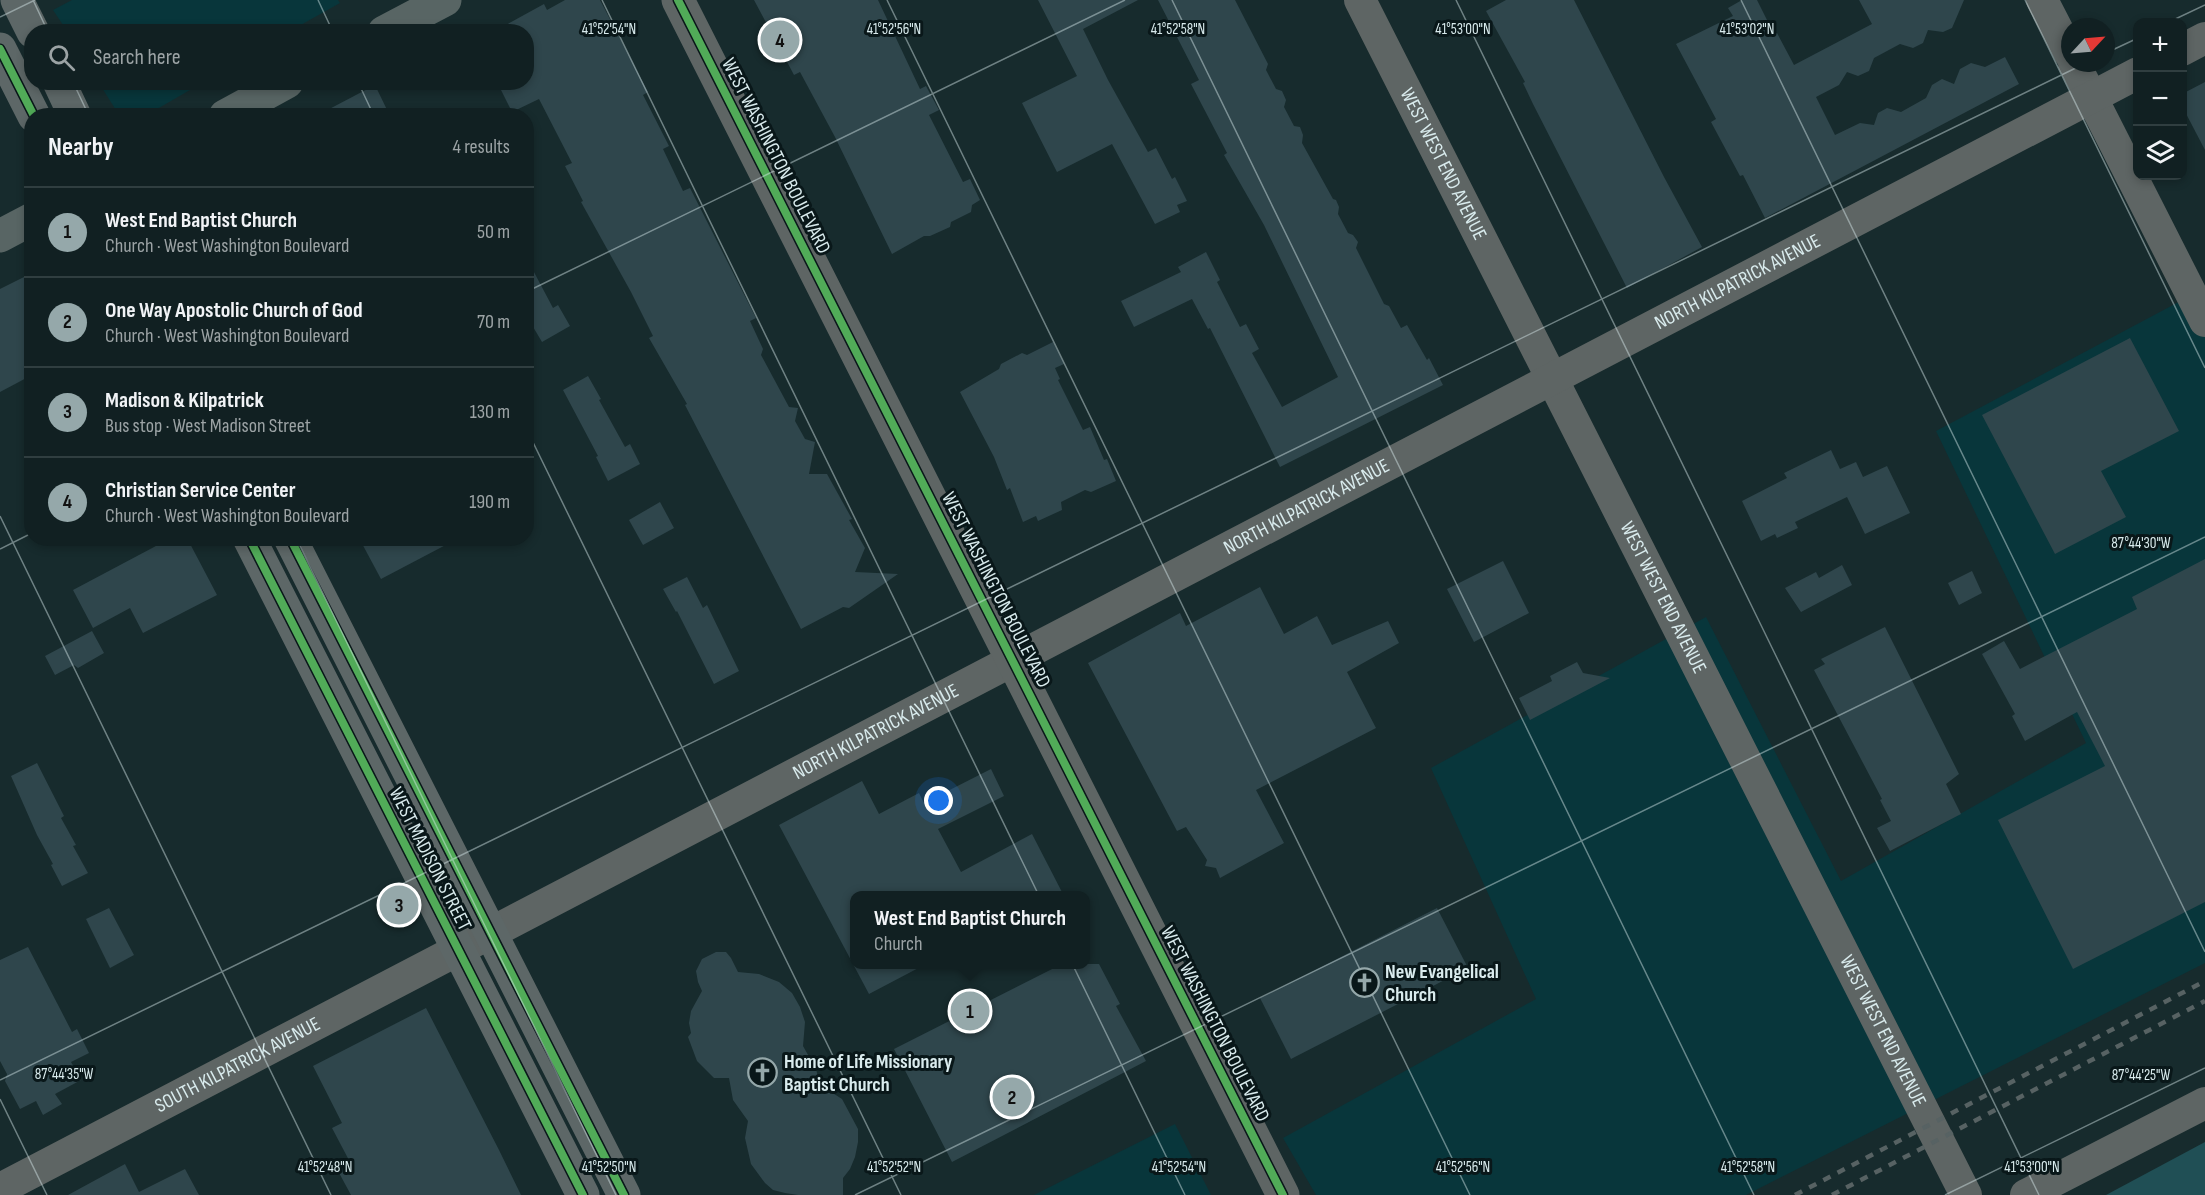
<!DOCTYPE html>
<html lang="en">
<head>
<meta charset="utf-8">
<style>
	body { margin:0; font-family:"Sofia Sans Condensed",sans-serif; background:#1a282a; color:#f1f3f6 }
	.controls { position:absolute; right:18px; top:18px; display:grid; overflow:hidden; border-radius:12px; box-shadow:0 3px 9px #0003 }
	.controls button { width:54px; height:54px; display:grid; place-items:center; padding:0; border:0; border-bottom:2px solid #303e40; background:#112022; color:#f1f3f6; font:30px sans-serif }
	.compass { position:absolute; left:2061px; top:18px; width:54px; height:54px; border-radius:50%; background:#112022; box-shadow:0 3px 9px #0003; rotate:64deg }
	.you { position:absolute; left:939px; top:801px; width:21px; height:21px; margin:-15px; border:4px solid #fff; border-radius:50%; background:#1a73e8; box-shadow:0 0 0 9px #1a73e833 }
	.badge { display:grid; place-items:center; width:39px; height:39px; border-radius:50%; background:#95a8aa; color:#111; font-size:20px; font-weight:700 }
	.pin { position:absolute; translate:-50% -50%; border:3px solid #fff; box-shadow:0 2px 6px #0006 }
	.popup { position:absolute; left:850px; top:891px; width:240px; height:78px; box-sizing:border-box; display:grid; place-content:center; border-radius:12px; background:#112022; filter:drop-shadow(0 2px 4px #0005); font-size:20px; white-space:nowrap; color:#9ca3a5 }
	.popup b { font-size:22px; color:#f1f3f6 }
	.popup::after { content:''; position:absolute; left:50%; top:100%; margin-left:-12px; border:12px solid transparent; border-top-color:#112022 }
	.list { margin:0; padding:0; list-style:none }
	h2 { display:flex; justify-content:space-between; align-items:center; height:78px; margin:0; padding:0 24px; font-size:26px }
	h2 small { font-size:20px; font-weight:400; color:#9ca3a5 }
	.list li { display:grid; grid-template-columns:39px 1fr auto; gap:18px; align-items:center; box-sizing:border-box; height:90px; padding:0 24px; border-top:2px solid #303e40 }
	.list b { display:block; font-size:22px; white-space:nowrap }
	.list p { margin:0; font-size:20px; white-space:nowrap; color:#9ca3a5 }
	.list em { font-size:20px; font-style:normal; color:#9ca3a5 }
	.icon { flex:none; width:33px; height:33px; fill:none; stroke:currentColor; stroke-width:2; stroke-linecap:round; stroke-linejoin:round }
	.map { position:relative; flex:none; width:2205px; height:1195px; overflow:hidden }
	.search { position:absolute; background:#112022; box-shadow:0 3px 9px #0003; left:24px; top:24px; width:510px; height:66px; display:flex; align-items:center; gap:15px; box-sizing:border-box; padding:0 21px; border-radius:24px; color:#9ca3a5; font-size:22px }
	.panel { position:absolute; background:#112022; box-shadow:0 3px 9px #0003; left:24px; top:108px; width:510px; height:438px; border-radius:24px }
	.map>svg:first-child { display:block }
	.built { fill:#08363b }
	.green { fill:#204f55 }
	.building { fill:#2f464c }
	.lines { fill:none; stroke-linecap:round; stroke-linejoin:round }
	.minor { stroke:#5e6564; stroke-width:32 }
	.tertiary { stroke:#5e6564; stroke-width:33 }
	.secondary { stroke:#5d6767; stroke-width:33 }
	.primary { stroke:#586564; stroke-width:33 }
	.rail { stroke:#576263; stroke-width:4.5; stroke-dasharray:8 8; stroke-linecap:butt }
	.cycleway-casing { stroke:#091719; stroke-width:11 }
	.cycleway { stroke:#51ab58; stroke-width:8 }
	.ticks { fill:none; stroke:#d9ebed; stroke-width:1.5; stroke-opacity:0.45 }
	.labels { text-anchor:middle; dominant-baseline:central; stroke-width:6; stroke-linejoin:round; paint-order:stroke }
	.street-label { font-size:20px; fill:#d9ebed; stroke:#091719 }
	.poi-label { font-size:20px; font-weight:bold; fill:#d9ebed; stroke:#091719; text-anchor:start }
	.ticks-label { font-size:15px; text-anchor:middle; fill:#d9ebed; stroke:#091719; stroke-width:6; stroke-linejoin:round; paint-order:stroke }
</style>
</head>
<body>
<div class="map">
<svg width="2205" height="1195" viewBox="0 0 2205 1195">
	<rect width="100%" height="100%" fill="#172b2d"/>
	<!-- built -->
	<g class="built">
		<polygon points="72,0 338,0 340,3 290,31 67,31 53,10"/>
		<polygon points="99,83 202,83 145,116 119,115"/>
		<polygon points="2205,288 2205,963 1746,1195 1316,1195 1283,1138 1536,999 1431,768 1706,617 1841,881 2086,743 1936,431"/>
		<polygon points="1175,1124 1211,1195 1034,1195"/>
	</g>
	<!-- green -->
	<polygon class="green" points="2205,1142 2205,1195 2106,1195"/>
	<!-- building -->
	<g class="building">
		<polygon points="565,0 600,0 648,92 643,95 669,146 663,149 683,191 690,188 756,318 750,321 763,349 761,355 789,407 798,408 795,421 805,439 815,442 809,474 827,474 852,519 849,520 865,548 855,572 898,574 849,608 843,607 801,629 685,405 687,404 649,338 653,336 631,292 581,202 583,201 565,166 572,163 539,99 512,112 497,82 526,82 526,32 493,32 544,4 547,10"/>
		<polygon points="754,0 878,0 920,89 926,86 939,110 929,115 963,182 970,179 980,200 972,205 971,212 951,222 950,227 930,236 924,236 892,254 835,137 800,72 794,75"/>
		<polygon points="1038,0 1138,0 1083,29 1108,80 1148,152 1156,148 1172,179 1175,177 1187,201 1177,205 1180,212 1155,224 1112,144 1057,172 1022,103 1077,76"/>
		<polygon points="1158,0 1235,0 1268,64 1266,70 1276,89 1282,91 1286,100 1284,107 1294,126 1300,127 1303,135 1302,143 1333,199 1336,200 1339,207 1338,214 1348,233 1353,235 1358,242 1356,248 1384,304 1389,306 1401,328 1407,325 1427,360 1429,358 1443,385 1280,467 1210,328 1208,329 1192,299 1134,327 1121,301 1181,272 1178,267 1206,252 1220,280 1217,282 1240,327 1246,324 1259,349 1252,353 1282,407 1338,377 1264,225 1224,155 1227,153 1191,84 1199,80"/>
		<polygon points="1506,0 1574,0 1664,177 1702,247 1627,288 1533,104 1523,83 1525,82 1486,11"/>
		<polygon points="1742,0 1757,0 1774,34 1777,33 1794,65 1872,24 1859,0 1964,0 1952,28 1943,32 1928,30 1923,43 1913,48 1900,44 1874,58 1869,71 1858,76 1847,72 1839,85 1816,97 1835,135 1860,123 1874,125 1878,113 1887,108 1901,112 1926,98 1932,85 1942,79 1954,84 1960,69 1971,63 1985,67 2005,57 2019,84 1765,218 1743,175 1740,176 1711,122 1716,119 1676,44 1733,16 1728,8"/>
		<polygon points="2205,82 2205,150 2182,106 2182,94"/>
		<polygon points="375,85 390,116 316,116"/>
		<polygon points="526,257 553,308 558,305 570,326 542,342 526,315"/>
		<polygon points="32,273 32,375 0,392 0,289"/>
		<polygon points="2130,338 2179,431 2101,471 2126,517 2055,554 1982,415"/>
		<polygon points="1053,342 1064,364 1055,368 1060,379 1058,380 1083,430 1090,427 1104,460 1107,459 1116,481 1091,492 1085,490 1061,502 1062,510 1038,521 1036,516 1023,522 1010,488 1007,490 994,457 960,392 999,369 1001,364 1022,353 1027,355"/>
		<polygon points="588,376 601,399 599,400 625,447 630,444 640,464 608,481 596,457 598,456 563,390"/>
		<polygon points="1831,450 1840,469 1856,462 1863,477 1887,466 1910,513 1865,534 1847,497 1795,522 1798,528 1777,538 1775,534 1761,541 1742,501 1787,478 1784,473"/>
		<polygon points="660,502 674,528 643,545 629,520"/>
		<polygon points="171,538 187,538 217,595 143,633 130,608 93,628 73,590"/>
		<polygon points="359,538 459,538 381,579"/>
		<polygon points="2205,559 2205,902 2073,969 1998,820 2105,766 2077,712 2025,741 2012,716 2015,714 1982,654 2004,641 2020,669 2137,609 2132,597"/>
		<polygon points="1503,561 1529,613 1474,642 1447,589"/>
		<polygon points="1842,565 1852,585 1801,612 1785,588 1816,572 1819,578"/>
		<polygon points="1972,571 1982,593 1959,605 1948,583"/>
		<polygon points="687,577 703,608 707,605 739,671 714,684 677,611 676,612 663,589"/>
		<polygon points="1260,587 1284,634 1317,616 1332,645 1388,621 1399,643 1347,672 1376,728 1256,790 1284,843 1220,878 1216,868 1205,866 1207,860 1186,827 1177,831 1088,663 1180,613 1186,626"/>
		<polygon points="1885,627 1959,774 1946,784 1961,814 1890,851 1877,828 1891,821 1880,800 1882,799 1814,670 1825,664 1821,659"/>
		<polygon points="92,631 104,653 78,668 74,665 55,675 45,656"/>
		<polygon points="1577,662 1583,673 1610,678 1530,720 1519,698 1552,681 1550,676"/>
		<polygon points="37,763 64,816 61,818 76,845 73,846 88,873 62,886 51,865 53,864 37,835 11,776"/>
		<polygon points="991,769 1004,796 938,829 961,872 1032,834 1064,896 855,896 855,964 926,964 869,994 779,825 862,781 879,814 919,793 924,803"/>
		<polygon points="109,908 134,955 110,968 86,919"/>
		<polygon points="1437,908 1468,968 1291,1059 1260,998"/>
		<polygon points="28,947 72,1032 77,1029 89,1053 71,1062 81,1080 55,1094 62,1104 43,1115 36,1101 20,1109 5,1081 7,1074 0,1061 0,960"/>
		<polygon points="716,952 726,952 731,958 738,972 759,974 779,982 792,993 800,1007 805,1022 803,1046 816,1069 820,1085 842,1099 858,1129 858,1142 855,1157 850,1169 843,1178 843,1195 798,1195 785,1193 773,1190 765,1183 751,1164 745,1138 748,1121 733,1100 729,1078 714,1078 697,1061 688,1037 691,1033 689,1023 691,1011 702,991 698,982 696,971 702,959"/>
		<polygon points="1062,964 1099,964 1120,1004 1116,1006 1146,1061 952,1162 894,1049"/>
		<polygon points="426,1008 499,1150 521,1195 351,1195 338,1171 351,1164 332,1128 342,1123 313,1066"/>
		<polygon points="125,1164 139,1192 185,1169 199,1195 68,1195"/>
	</g>
	<g class="lines">
		<!-- minor -->
		<g class="minor">
			<path id="s1" d="M1360,0l606,1195"/>
			<polyline points="2042,0 2070,54"/>
			<polyline points="2182,50 2205,38"/>
			<polyline points="2074,63 2205,321"/>
			<path id="s2" d="M0,1189l2138,-1116"/>
			<polyline points="2026,1195 2205,1103"/>
		</g>
		<!-- tertiary -->
		<polyline class="tertiary" points="678,0 1283,1195"/>
		<!-- secondary -->
		<g class="secondary">
			<polyline points="17,0 33,32"/>
			<polyline points="0,49 34,116"/>
			<polyline points="59,82 75,116"/>
			<polyline points="249,538 583,1195"/>
			<polyline points="290,538 624,1195"/>
		</g>
		<!-- primary -->
		<g class="primary">
			<polyline points="384,32 445,0"/>
			<polyline points="225,116 287,82"/>
			<polyline points="0,236 32,219"/>
		</g>
		<!-- rail -->
		<g class="rail">
			<polyline points="1795,1195 2205,981"/>
			<polyline points="1832,1195 2205,1001"/>
		</g>
		<defs>
			<g id="cycleway">
				<polyline points="678,0 1283,1195"/>
				<polyline points="0,49 34,116"/>
				<polyline points="249,538 583,1195"/>
				<polyline points="290,538 624,1195"/>
			</g>
		</defs>
		<!-- cycleway casing -->
		<use href="#cycleway" class="cycleway-casing"/>
		<!-- cycleway -->
		<use href="#cycleway" class="cycleway"/>
	</g>
	<!-- ticks -->
	<path class="ticks" d="M33,0l15,32M318,0l15,32M602,0l583,1195M887,0l583,1195M1172,0l582,1195M1456,0l583,1195M1741,0l464,952M2025,0l180,368M0,17l35,-17M2169,22l36,-17M2106,53l32,-15M73,82l16,34M358,82l16,34M526,292l599,-292M526,428l375,767M0,516l331,679M296,538l320,657M0,549l32,-16M0,1080l2086,-1017M0,1099l47,96M855,1195l1350,-658M1945,1195l260,-127"/>
	<!-- icons -->
	<defs>
		<symbol id="church-ring" viewBox="-11 -11 22 22"><circle r="9.5" fill="#091719" stroke="#95a8aa" stroke-width="1.5"/><path d="M-1.2-6h2.4v3.5h3.3v2.4h-3.3V6h-2.4V-.1h-3.3v-2.4h3.3Z" fill="#95a8aa"/></symbol>
	</defs>
	<g fill-rule="evenodd">
		<use href="#church-ring" x="1348" y="966" width="33" height="33"/>
		<use href="#church-ring" x="746" y="1056" width="33" height="33"/>
	</g>
	<g class="labels">
		<!-- street labels -->
		<g class="street-label">
			<text transform="translate(776 156) rotate(63)">WEST WASHINGTON BOULEVARD</text>
			<text stroke="none"><textPath href="#s1" startOffset="184">WEST WEST END AVENUE</textPath></text>
			<text stroke="none"><textPath href="#s2" startOffset="1960">NORTH KILPATRICK AVENUE</textPath></text>
			<text stroke="none"><textPath href="#s2" startOffset="1474">NORTH KILPATRICK AVENUE</textPath></text>
			<text transform="translate(996 590) rotate(63)">WEST WASHINGTON BOULEVARD</text>
			<text stroke="none"><textPath href="#s1" startOffset="670">WEST WEST END AVENUE</textPath></text>
			<text stroke="none"><textPath href="#s2" startOffset="988">NORTH KILPATRICK AVENUE</textPath></text>
			<text transform="translate(430 859) rotate(63)">WEST MADISON STREET</text>
			<text transform="translate(1215 1024) rotate(63)">WEST WASHINGTON BOULEVARD</text>
			<text stroke="none"><textPath href="#s1" startOffset="1156">WEST WEST END AVENUE</textPath></text>
			<text stroke="none"><textPath href="#s2" startOffset="268">SOUTH KILPATRICK AVENUE</textPath></text>
		</g>
		<!-- poi labels -->
		<g class="poi-label">
			<text x="1385" y="972">New Evangelical<tspan x="1385" dy="23">Church</tspan></text>
			<text x="784" y="1062">Home of Life Missionary<tspan x="784" dy="23">Baptist Church</tspan></text>
		</g>
	</g>
	<g class="ticks-label">
		<text x="609" y="34">41°52'54"N</text>
		<text x="894" y="34">41°52'56"N</text>
		<text x="1178" y="34">41°52'58"N</text>
		<text x="1463" y="34">41°53'00"N</text>
		<text x="1747" y="34">41°53'02"N</text>
		<text x="2141" y="548">87°44'30"W</text>
		<text x="64" y="1079">87°44'35"W</text>
		<text x="2141" y="1080">87°44'25"W</text>
		<text x="325" y="1172">41°52'48"N</text>
		<text x="609" y="1172">41°52'50"N</text>
		<text x="894" y="1172">41°52'52"N</text>
		<text x="1179" y="1172">41°52'54"N</text>
		<text x="1463" y="1172">41°52'56"N</text>
		<text x="1748" y="1172">41°52'58"N</text>
		<text x="2032" y="1172">41°53'00"N</text>
	</g>
</svg>
<div class="controls">
<button>+</button>
<button>−</button>
<button><svg class="icon" aria-label="layers" viewBox="0 0 24 24"><path d="M12 4l9 5-9 5-9-5zM3 14l9 5 9-5"/></svg></button>
</div>
<svg class="compass" viewBox="-18 -18 36 36"><path d="M0-13l5 13h-10z" fill="#e53935"/><path d="M0 13l5-13h-10z" fill="#9ca3a5"/></svg>
<div class="you"></div>
<div class="pin badge" style="left:970px;top:1011px">1</div>
<div class="popup"><b>West End Baptist Church</b>Church</div>
<div class="pin badge" style="left:1012px;top:1097px">2</div>
<div class="pin badge" style="left:399px;top:905px">3</div>
<div class="pin badge" style="left:780px;top:40px">4</div>
<div class="search"><svg class="icon" aria-label="search" viewBox="0 0 24 24"><circle cx="10" cy="10" r="6"/><path d="M15 15l6 6"/></svg>Search here</div>
<section class="panel">
<h2>Nearby<small>4 results</small></h2>
<ul class="list">
<li><span class="badge">1</span><div><b>West End Baptist Church</b><p>Church · West Washington Boulevard</p></div><em>50 m</em></li>
<li><span class="badge">2</span><div><b>One Way Apostolic Church of God</b><p>Church · West Washington Boulevard</p></div><em>70 m</em></li>
<li><span class="badge">3</span><div><b>Madison &amp; Kilpatrick</b><p>Bus stop · West Madison Street</p></div><em>130 m</em></li>
<li><span class="badge">4</span><div><b>Christian Service Center</b><p>Church · West Washington Boulevard</p></div><em>190 m</em></li>
</ul>
</section>
</div>
</body>
</html>
